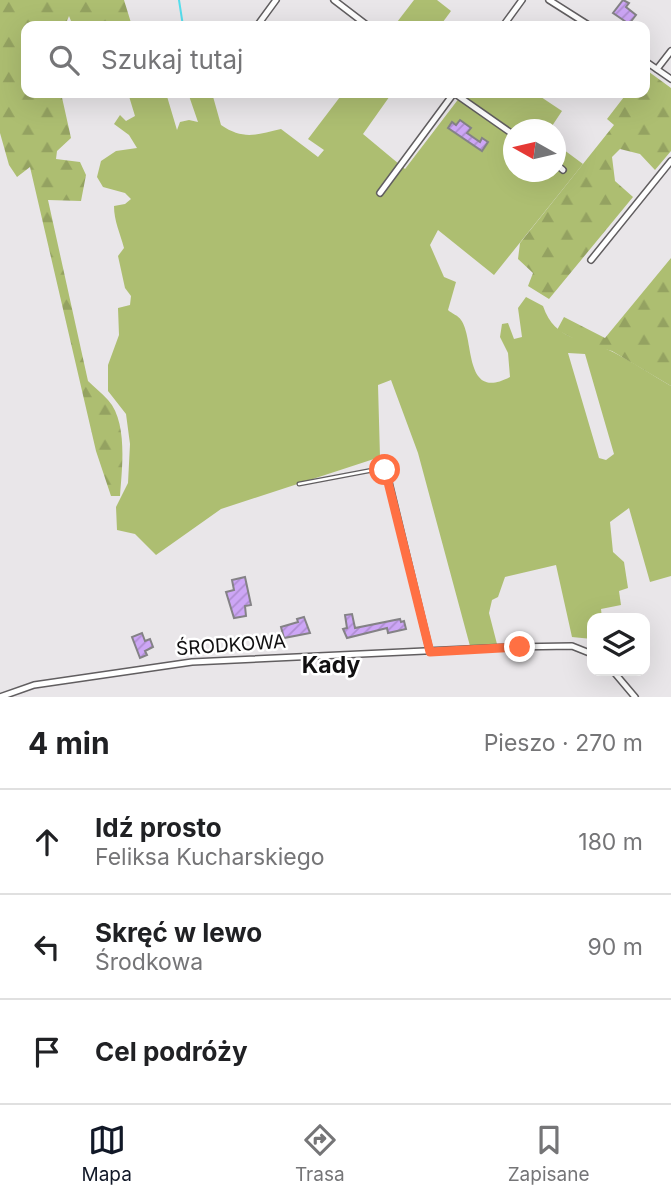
<!DOCTYPE html>
<html lang="pl">
<head>
<meta charset="utf-8">
<style>
	body { margin:0; font-family:Inter,sans-serif; background:#f2f2f2; color:#202124 }
	.controls { position:absolute; right:21px; bottom:21px; display:grid; overflow:hidden; border-radius:14px; box-shadow:0 7px 28px #0002 }
	.controls button { width:63px; height:63px; display:grid; place-items:center; padding:0; border:0; border-bottom:2px solid #e0e0e0; background:#fff; color:#202124; font:35px sans-serif }
	.compass { position:absolute; left:503px; top:119px; width:63px; height:63px; border-radius:50%; background:#fff; box-shadow:0 7px 28px #0002; rotate:278deg }
	.stop { position:absolute; width:21px; height:21px; margin:-16px; border:5px solid #ff7043; border-radius:50%; background:#fff }
	.stop.end { background:#ff7043; border-color:#fff; box-shadow:0 2px 7px #0008 }
	.list { margin:0; padding:0; list-style:none }
	h2 { display:flex; justify-content:space-between; align-items:center; height:91px; margin:0; padding:0 28px; font-size:30px }
	h2 small { font-size:23px; font-weight:400; color:#757577 }
	.list li { display:grid; grid-template-columns:46px 1fr auto; gap:21px; align-items:center; box-sizing:border-box; height:105px; padding:0 28px; border-top:2px solid #e0e0e0 }
	.list b { display:block; font-size:26px; white-space:nowrap }
	.list p { margin:0; font-size:23px; white-space:nowrap; color:#757577 }
	.list em { font-size:23px; font-style:normal; color:#757577 }
	.icon { flex:none; width:38px; height:38px; fill:none; stroke:currentColor; stroke-width:2; stroke-linecap:round; stroke-linejoin:round }
	.map { position:relative; flex:none; width:671px; height:697px; overflow:hidden }
	.search { position:absolute; background:#fff; box-shadow:0 7px 28px #0002; left:21px; right:21px; top:21px; height:77px; display:flex; align-items:center; gap:18px; box-sizing:border-box; padding:0 24px; border-radius:14px; color:#757577; font-size:26px }
	.sheet { height:406px; background:#fff }
	nav { display:flex; justify-content:space-around; align-items:center; box-sizing:border-box; height:98px; border-top:2px solid #e0e0e0; background:#fff; font-size:19px; color:#757577 }
	nav a { display:grid; justify-items:center; gap:4px }
	nav .on { color:#111827 }
	.map>svg:first-child { display:block }
	.grass { fill:#adbe71; fill-rule:evenodd }
	.forest { fill:url(#forest-firs) }
	.lines { fill:none; stroke-linecap:round; stroke-linejoin:round }
	.stream { stroke:#55deed; stroke-width:2 }
	.building { fill:url(#building-hatch); stroke:#848286; stroke-width:2 }
	.lane-casing { stroke:#615e60; stroke-width:5 }
	.street-casing { stroke:#615e60; stroke-width:8 }
	.lane { stroke:#fff; stroke-width:2.5 }
	.street { stroke:#fff; stroke-width:5 }
	.route { stroke:#ff7043; stroke-width:9 }
	.labels { text-anchor:middle; dominant-baseline:central; stroke-width:5; stroke-linejoin:round; paint-order:stroke }
	.street-label { font-size:19px; fill:#111011; stroke:#fff }
	.quarter-label { font-size:23px; font-weight:bold; fill:#111011; stroke:#fff }
</style>
</head>
<body>
<div class="map">
<svg width="671" height="697" viewBox="0 0 671 697">
	<defs>
		<pattern id="forest-firs" width="22" height="20" patternUnits="userSpaceOnUse" patternTransform="scale(1.75)"><rect width="22" height="20" fill="#adbe71"/><path d="M5 1l3.5 6h-7zM16 11l3.5 6h-7z" fill="#94a261"/></pattern>
		<pattern id="building-hatch" width="6" height="6" patternUnits="userSpaceOnUse" patternTransform="scale(1.75)"><rect width="6" height="6" fill="#cda6f6"/><path d="M-1 1l2-2M0 6l6-6M5 7l2-2" fill="none" stroke="#af8ed2"/></pattern>
	</defs>
	<rect width="100%" height="100%" fill="#e9e6e9"/>
	<!-- grass -->
	<g class="grass">
		<polygon points="414,0 437,0 451,11 440,26 394,26"/>
		<path d="M128,93h38l11,37 3,-8 9,-2 9,2 -10,-29h24l9,32c22,15 35,10 60,4l37,28 6,-7 -16,-11 35,-46h49l-29,41 42,35 58,-76h72l27,18 -12,18 -36,1v42h42v-28l27,20 -89,111 -56,-45 -8,15 14,32 12,5 -8,28c3,3 11,6 13,10 14,19 2,82 49,57l-2,-24 -8,-16 2,-13 6,-1 6,16 8,-2 -4,-29 8,-11 17,9c12,36 42,32 70,46 20,10 39,23 58,34v190l-21,6 -21,-74 -19,14 3,30 11,10 4,26 -9,3 2,14 -20,4 1,9h-10v21l-20,-2 -16,-72 -51,12 -7,20 -6,3 -3,13 8,31 -27,2 -52,-193 -27,-73 -13,5 2,72 -159,52 -65,46 -21,-21 -18,-4 -1,-23 12,-24 2,-39 -4,-30 -18,-23v-26l11,-30 -1,-27 12,-3 1,-9 -6,-8 -7,-32 6,-8c-4,-15 -10,-27 -10,-42l11,-2 6,-5 -6,-6 -22,-6 -6,-10 4,-16 15,-10 21,-3 -8,-13 -15,-11 6,-9 6,6 9,-5zM568,353l17,1 29,100 -8,6 -7,-2z"/>
	</g>
	<!-- forest -->
	<g class="forest">
		<path d="M0,0h124l8,26h-59l-4,-10 -4,10h-39v67h35l10,45 -14,13 -1,8 24,3 6,13 -5,26 -33,-1 40,181c6,6 14,12 20,19 20,22 14,68 12,96h-9l-15,-45 -66,-284 -13,10 -8,-12 -9,-32z"/>
		<polygon points="645,69 671,88 671,151 655,170 640,154 620,149 612,157 615,181 633,197 549,299 528,286 533,273 518,259 520,243 614,125 607,119 627,93 645,93"/>
		<polygon points="671,258 671,386 612,351 582,343 557,330 564,317 605,338"/>
	</g>
	<g class="lines">
		<!-- stream -->
		<polyline class="stream" points="179,0 183,26"/>
	</g>
	<!-- building -->
	<g class="building">
		<polygon points="623,0 629,3 626,7 636,15 629,24 613,13"/>
		<polygon points="460,120 471,128 467,133 480,142 482,138 488,142 482,151 448,128 452,122 456,125"/>
		<polygon points="245,577 251,605 245,606 246,616 234,618 226,592 234,590 232,580"/>
		<polygon points="352,614 355,628 400,619 401,622 404,621 406,629 388,633 387,628 347,638 343,629 347,628 345,615"/>
		<polygon points="304,617 310,633 284,638 281,627 298,622 297,619"/>
		<polygon points="142,633 145,641 150,639 153,647 145,651 147,655 140,658 132,637"/>
	</g>
	<g class="lines">
		<defs>
			<polyline id="lane" points="299,484 373,470 385,470 387,474"/>
			<g id="street">
				<polyline points="334,0 368,26"/>
				<polyline points="549,0 590,26"/>
				<polyline points="257,26 276,0"/>
				<polyline points="503,26 522,0"/>
				<polyline points="645,61 671,79"/>
				<polyline points="657,69 671,51"/>
				<polyline points="454,93 514,135"/>
				<polyline points="556,164 563,170"/>
				<polyline points="380,193 454,93"/>
				<polyline points="591,260 671,161"/>
				<polyline points="387,474 430,652"/>
				<polyline points="613,671 635,697"/>
				<polyline points="0,697 34,685 192,662 511,647 572,646 592,654"/>
			</g>
		</defs>
		<!-- lane casing -->
		<use href="#lane" class="lane-casing"/>
		<!-- street casing -->
		<use href="#street" class="street-casing"/>
		<!-- lane -->
		<use href="#lane" class="lane"/>
		<!-- street -->
		<use href="#street" class="street"/>
	</g>
	<g class="lines">
		<!-- route -->
		<polyline class="route" points="385,470 430,652 520,647"/>
	</g>
	<g class="labels">
		<!-- street labels -->
		<g class="street-label">
			<text transform="translate(231 645) rotate(-4)">ŚRODKOWA</text>
		</g>
		<!-- quarter labels -->
		<g class="quarter-label">
			<text x="331" y="665">Kady</text>
		</g>
	</g>
</svg>
<div class="controls">
<button><svg class="icon" aria-label="layers" viewBox="0 0 24 24"><path d="M12 4l9 5-9 5-9-5zM3 14l9 5 9-5"/></svg></button>
</div>
<svg class="compass" viewBox="-18 -18 36 36"><path d="M0-13l5 13h-10z" fill="#e53935"/><path d="M0 13l5-13h-10z" fill="#757577"/></svg>
<div class="stop" style="left:385px;top:470px"></div>
<div class="stop end" style="left:520px;top:647px"></div>
<div class="search"><svg class="icon" aria-label="search" viewBox="0 0 24 24"><circle cx="10" cy="10" r="6"/><path d="M15 15l6 6"/></svg>Szukaj tutaj</div>
</div>
<section class="sheet">
<h2>4 min<small>Pieszo · 270 m</small></h2>
<ul class="list">
<li><svg class="icon" aria-label="ahead" viewBox="0 0 24 24"><path d="M12 20V5M6 11l6-6 6 6"/></svg><div><b>Idź prosto</b><p>Feliksa Kucharskiego</p></div><em>180 m</em></li>
<li><svg class="icon" aria-label="left" viewBox="0 0 24 24"><path d="M17 20v-9H6M10 6l-5 5 5 5"/></svg><div><b>Skręć w lewo</b><p>Środkowa</p></div><em>90 m</em></li>
<li><svg class="icon" aria-label="arrive" viewBox="0 0 24 24"><path d="M6 21V4h12l-3 4 3 4H6"/></svg><div><b>Cel podróży</b></div></li>
</ul>
</section>
<nav>
<a class="on"><svg class="icon" aria-label="map" viewBox="0 0 24 24"><path d="M3 6l6-2 6 2 6-2v14l-6 2-6-2-6 2zM9 4v14M15 6v14"/></svg>Mapa</a>
<a><svg class="icon" aria-label="directions" viewBox="0 0 24 24"><path d="M12 3l9 9-9 9-9-9zM9 14v-3h6M13 9l2 2-2 2"/></svg>Trasa</a>
<a><svg class="icon" aria-label="saved" viewBox="0 0 24 24"><path d="M7 4h10v16l-5-4-5 4z"/></svg>Zapisane</a>
</nav>
</body>
</html>
